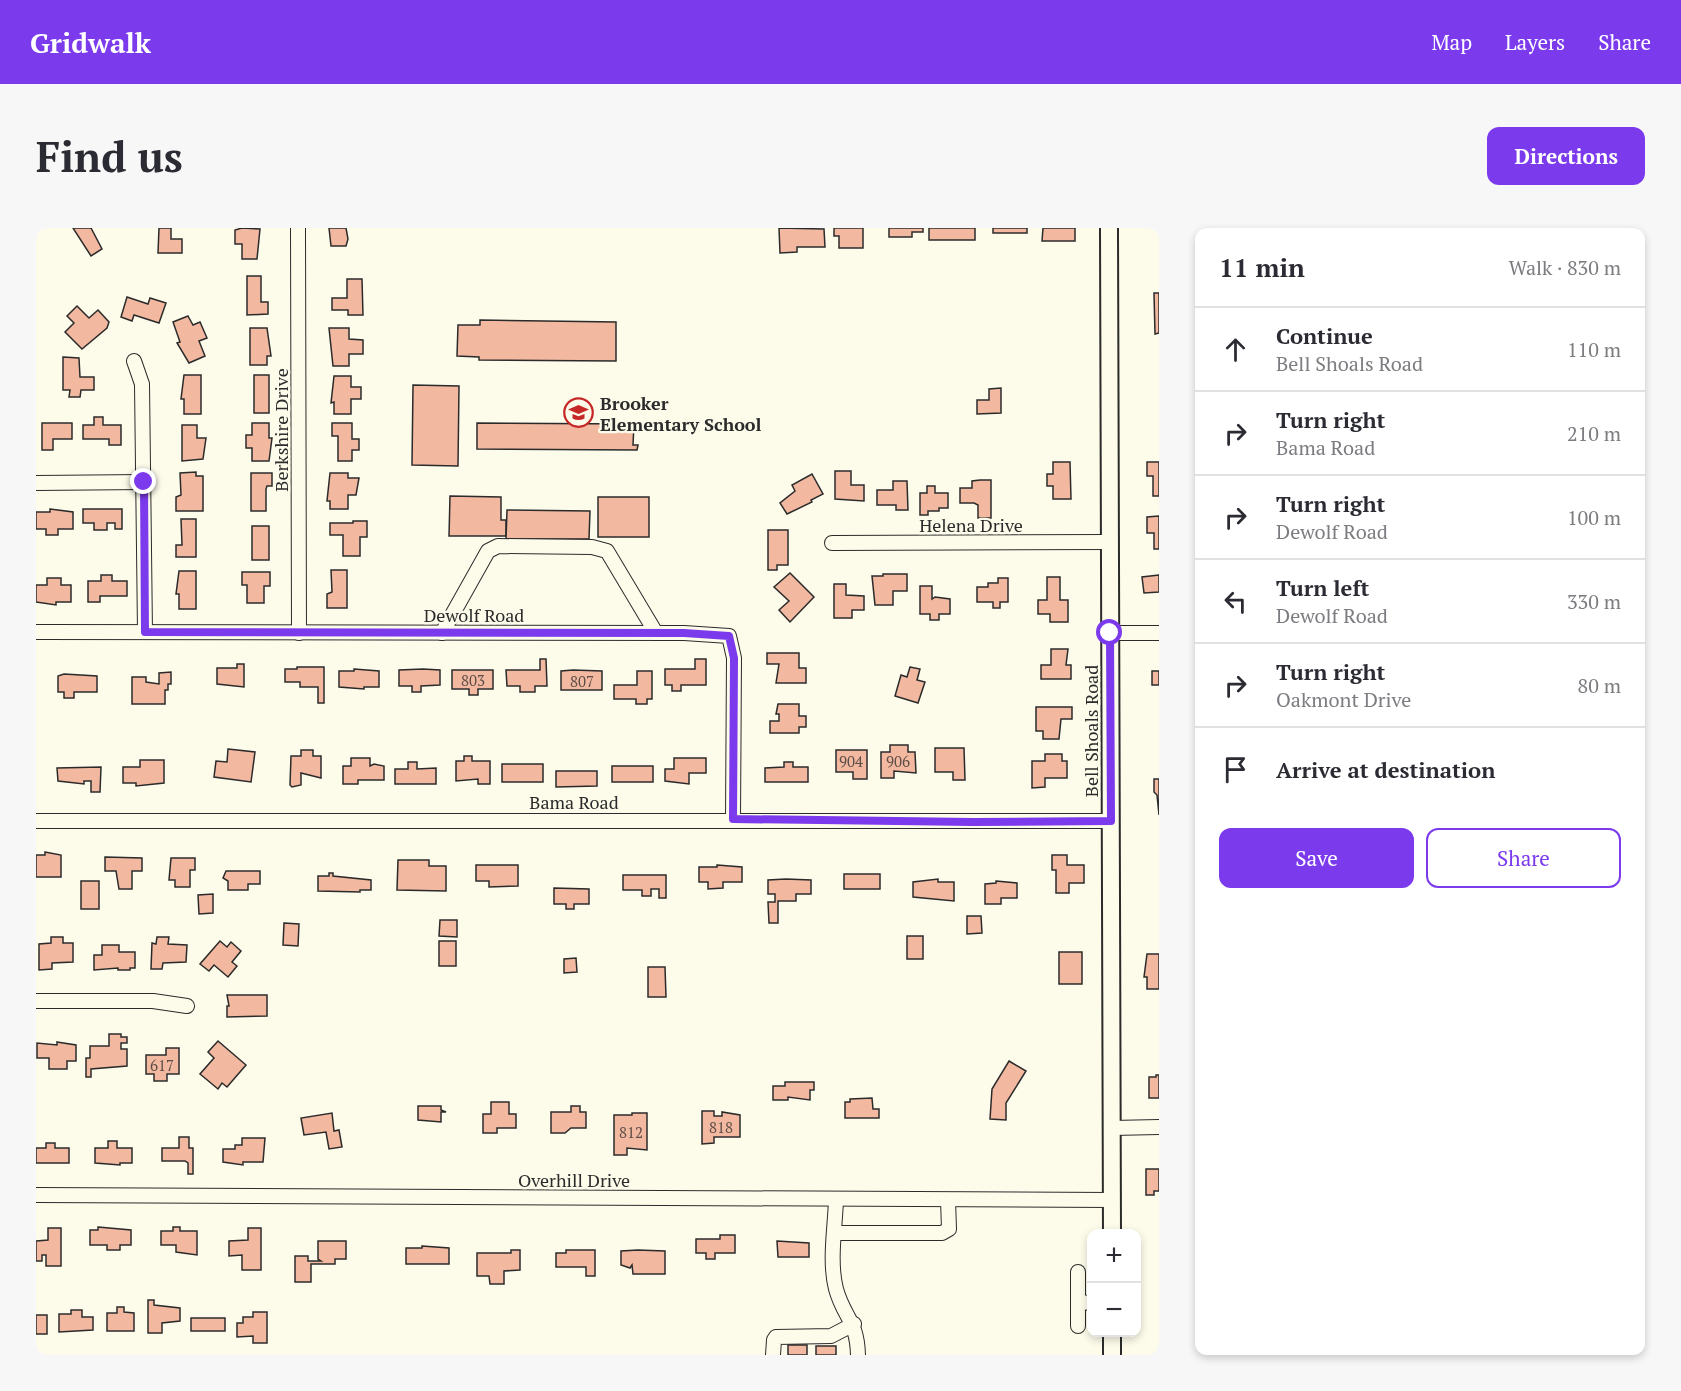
<!DOCTYPE html>
<html lang="en">
<head>
<meta charset="utf-8">
<style>
	body { margin:0; font-family:"PT Serif",serif; background:#f7f7f7; color:#2b2b33 }
	.controls { position:absolute; right:18px; bottom:18px; display:grid; overflow:hidden; border-radius:12px; box-shadow:0 3px 9px #0003 }
	.controls button { width:54px; height:54px; display:grid; place-items:center; padding:0; border:0; border-bottom:2px solid #e1e1e2; background:#fff; color:#2b2b33; font:30px sans-serif }
	.stop { position:absolute; width:18px; height:18px; margin:-14px; border:4px solid #7c3aed; border-radius:50%; background:#fff }
	.stop.end { background:#7c3aed; border-color:#fff; box-shadow:0 2px 6px #0008 }
	.list { margin:0; padding:0; list-style:none }
	h2 { display:flex; justify-content:space-between; align-items:center; height:78px; margin:0; padding:0 24px; font-size:26px }
	h2 small { font-size:20px; font-weight:400; color:#7c7c81 }
	.list li { display:grid; grid-template-columns:39px 1fr auto; gap:18px; align-items:center; box-sizing:border-box; height:84px; padding:0 24px; border-top:2px solid #e1e1e2 }
	.list b { display:block; font-size:22px; white-space:nowrap }
	.list p { margin:0; font-size:20px; white-space:nowrap; color:#7c7c81 }
	.list em { font-size:20px; font-style:normal; color:#7c7c81 }
	.actions { display:flex; gap:12px; padding:18px 24px }
	.actions a { flex:1; padding:14px 0; border:2px solid #7c3aed; border-radius:12px; text-align:center; font-size:21px; color:#7c3aed }
	.actions .main { background:#7c3aed; color:#fff }
	.icon { flex:none; width:33px; height:33px; fill:none; stroke:currentColor; stroke-width:2; stroke-linecap:round; stroke-linejoin:round }
	.map { position:relative; flex:none; width:1123px; height:1127px; overflow:hidden; border-radius:12px }
	header { display:flex; align-items:center; gap:36px; box-sizing:border-box; height:84px; padding:0 30px; background:#7c3aed; color:#fff }
	header strong { font-size:28px }
	nav { display:flex; gap:33px; margin-inline-start:auto; font-size:21px }
	.intro { display:flex; align-items:center; justify-content:space-between; box-sizing:border-box; height:144px; padding:0 36px }
	h1 { margin:0; font-size:42px }
	.button { padding:15px 27px; border-radius:12px; background:#7c3aed; color:#fff; font-size:21px; font-weight:700 }
	main { display:flex; gap:36px; padding:0 36px }
	aside { flex:1; background:#fff; border-radius:12px; box-shadow:0 3px 9px #0003 }
	.map>svg:first-child { display:block }
	.building { fill:#f2b8a0; stroke:#2b2b2b; stroke-width:1.5 }
	.lines { fill:none; stroke-linecap:round; stroke-linejoin:round }
	.minor-casing { stroke:#2b2b2b; stroke-width:16 }
	.major-casing { stroke:#2b2b2b; stroke-width:20 }
	.minor { stroke:#fdfbea; stroke-width:14 }
	.major { stroke:#fdfbea; stroke-width:16 }
	.route { stroke:#7c3aed; stroke-width:8 }
	.labels { text-anchor:middle; dominant-baseline:central; stroke-width:4.5; stroke-linejoin:round; paint-order:stroke }
	.number-label { font-size:15px; fill:#5d4e48 }
	.poi-label { font-size:18px; font-weight:bold; fill:#2b2b2b; stroke:#fdfbea; text-anchor:start }
	.street-label { font-size:18px; fill:#2b2b2b; stroke:#fdfbea }
</style>
</head>
<body>
<header>
<strong>Gridwalk</strong>
<nav><a>Map</a><a>Layers</a><a>Share</a></nav>
</header>
<div class="intro"><h1>Find us</h1><a class="button">Directions</a></div>
<main>
<div class="map">
<svg width="1123" height="1127" viewBox="0 0 1123 1127">
	<rect width="100%" height="100%" fill="#fdfbea"/>
	<!-- building -->
	<g class="building">
		<polygon points="37,0 55,0 66,21 55,28"/>
		<polygon points="123,0 135,0 135,11 146,11 146,25 122,25"/>
		<polygon points="206,0 224,1 221,31 206,31 206,16 199,16 199,2"/>
		<polygon points="293,0 310,0 312,11 310,18 295,18"/>
		<polygon points="743,0 788,1 789,19 761,19 761,24 744,25"/>
		<polygon points="798,0 827,0 827,20 803,20 803,8 798,8"/>
		<polygon points="853,0 887,0 887,4 876,4 876,9 853,9"/>
		<rect x="893" y="0" width="46" height="12"/>
		<rect x="957" y="0" width="34" height="5"/>
		<polygon points="1007,0 1039,0 1039,13 1006,13"/>
		<polygon points="211,48 225,48 225,74 232,74 232,86 211,87"/>
		<polygon points="311,51 326,51 327,87 312,87 312,82 296,82 296,70 311,70"/>
		<polygon points="1118,65 1123,65 1123,105 1119,106"/>
		<polygon points="91,69 112,76 114,70 130,75 123,95 98,87 96,93 85,89"/>
		<polygon points="41,78 53,90 62,82 73,94 71,100 46,121 29,104 38,95 31,88"/>
		<polygon points="152,88 157,97 164,94 171,110 163,113 169,128 153,135 141,115 144,114 137,94"/>
		<polygon points="444,92 580,94 580,133 443,132 443,129 421,128 422,97 444,97"/>
		<polygon points="214,100 231,100 235,128 231,128 231,137 214,137"/>
		<polygon points="293,100 313,100 313,111 327,112 327,126 313,126 313,138 297,138"/>
		<polygon points="27,129 43,130 44,149 58,149 58,162 45,162 44,169 33,169 34,162 27,162"/>
		<polygon points="148,147 165,147 165,186 148,186 148,171 145,171"/>
		<rect x="218" y="147" width="15" height="38"/>
		<polygon points="298,148 315,148 315,159 325,159 325,171 315,171 315,186 298,186 298,174 295,175"/>
		<polygon points="377,157 423,158 422,238 376,237"/>
		<polygon points="965,160 965,185 941,186 941,172 953,172 953,161"/>
		<polygon points="58,189 67,189 67,197 85,197 85,217 73,217 73,211 47,211 47,197 58,197"/>
		<polygon points="6,195 36,195 36,211 17,211 17,222 6,222"/>
		<polygon points="216,195 233,195 233,210 236,210 233,233 216,233 216,220 210,220 210,207 216,207"/>
		<polygon points="296,195 316,195 316,211 323,211 323,222 316,222 316,233 302,233 302,208 296,208"/>
		<polygon points="441,195 598,196 597,217 602,217 601,222 441,221"/>
		<polygon points="146,197 161,197 161,210 170,210 167,231 146,233"/>
		<polygon points="1017,234 1034,234 1035,271 1017,271 1017,258 1011,258 1011,246 1017,246"/>
		<polygon points="1111,234 1123,234 1123,268 1117,268 1117,248 1111,248"/>
		<polygon points="799,243 815,243 815,257 828,257 828,273 799,271"/>
		<polygon points="160,244 160,248 167,248 167,283 140,283 140,269 145,267 144,245"/>
		<polygon points="215,245 236,245 236,258 231,258 230,261 230,283 215,283"/>
		<polygon points="294,245 312,245 312,250 323,250 320,267 312,267 312,281 294,281 294,273 291,273"/>
		<polygon points="776,246 787,266 775,272 776,274 751,286 744,275 759,263 756,257"/>
		<polygon points="944,252 955,252 955,290 942,290 942,277 938,275 924,275 924,260 936,260 936,253"/>
		<polygon points="857,253 871,253 872,282 860,282 860,277 841,277 841,262 857,262"/>
		<polygon points="891,258 899,258 899,265 912,265 912,280 903,280 903,283 892,283 892,287 884,287 884,265 891,265"/>
		<polygon points="414,268 465,269 465,292 470,292 470,308 413,308"/>
		<rect x="562" y="269" width="51" height="40"/>
		<polygon points="14,281 37,284 37,301 22,301 22,307 10,307 10,301 0,301 0,284 14,284"/>
		<polygon points="47,281 86,281 86,301 79,301 79,295 71,295 71,302 58,302 58,295 47,295"/>
		<polygon points="471,282 554,283 553,311 470,311"/>
		<polygon points="1123,288 1123,321 1118,321 1118,305 1111,305 1111,289"/>
		<polygon points="145,291 160,291 160,329 140,329 140,317 146,317"/>
		<polygon points="317,293 331,293 331,309 324,309 324,328 307,328 307,307 294,307 294,295 317,295"/>
		<rect x="216" y="298" width="17" height="34"/>
		<polygon points="732,302 752,302 752,337 741,337 741,342 732,342"/>
		<polygon points="295,342 311,342 311,380 291,380 291,366 296,364"/>
		<polygon points="143,343 160,343 160,381 143,381 143,366 140,366"/>
		<polygon points="206,344 234,344 234,358 228,358 228,375 211,375 211,357 206,357"/>
		<polygon points="754,345 778,369 754,394 743,382 753,373 738,359"/>
		<polygon points="847,346 871,346 871,363 857,363 857,377 839,377 836,348 847,348"/>
		<polygon points="65,347 76,347 76,353 91,353 91,368 64,368 64,374 52,374 52,353 65,353"/>
		<polygon points="1123,347 1123,364 1108,365 1106,349"/>
		<polygon points="1011,349 1024,349 1024,372 1032,372 1032,394 1014,394 1014,386 1002,386 1002,372 1011,372"/>
		<polygon points="11,350 25,350 25,357 35,357 35,374 20,374 20,377 0,374 0,357 11,357"/>
		<polygon points="962,350 972,350 972,374 964,374 964,380 957,380 957,374 941,374 941,359 952,359 952,355 962,355"/>
		<polygon points="798,356 810,356 810,367 828,368 828,382 816,382 816,390 798,390"/>
		<polygon points="884,358 896,358 896,371 899,369 914,371 914,386 903,386 903,392 894,392 894,386 884,386"/>
		<polygon points="1015,421 1032,421 1030,437 1035,437 1035,451 1005,451 1005,437 1015,437"/>
		<polygon points="731,425 763,425 763,440 770,440 770,455 740,455 743,436 731,436"/>
		<polygon points="504,431 510,431 511,458 499,458 499,464 484,464 484,458 471,458 470,442 504,442"/>
		<polygon points="659,431 670,431 670,457 645,457 645,463 636,463 636,457 629,457 629,441 659,441"/>
		<polygon points="201,436 208,436 208,459 181,456 181,440 201,440"/>
		<polygon points="261,439 288,439 288,475 282,475 282,459 264,459 264,454 249,454 249,441 261,441"/>
		<polygon points="874,439 884,441 881,452 889,454 882,475 859,468 865,447 871,449"/>
		<polygon points="318,441 343,443 343,459 328,459 328,461 303,459 303,443 318,443"/>
		<polygon points="387,441 404,442 404,457 385,458 385,464 376,464 376,458 363,458 363,442"/>
		<polygon points="416,442 457,442 457,461 442,461 442,467 433,467 433,461 416,461"/>
		<polygon points="537,442 566,443 566,462 525,462 525,443"/>
		<polygon points="601,443 616,443 616,471 611,471 611,476 600,476 600,471 578,471 578,457 601,457"/>
		<rect x="1116" y="443" width="7" height="14"/>
		<polygon points="135,444 135,456 132,456 132,462 129,462 129,476 96,476 96,449 110,449 110,454 123,456 123,445"/>
		<polygon points="28,446 61,448 61,464 38,464 38,470 28,470 28,464 22,464 22,448"/>
		<polygon points="742,476 763,476 763,488 770,488 770,499 763,499 763,505 734,505 734,493 743,493 743,486 740,486"/>
		<polygon points="1000,479 1036,479 1036,491 1025,491 1023,511 1007,511 1007,503 1000,503"/>
		<polygon points="854,517 872,517 872,524 879,524 880,545 858,543 858,550 845,550 845,524 854,524"/>
		<polygon points="899,520 928,520 929,552 917,552 917,544 899,544"/>
		<polygon points="192,521 219,524 215,554 178,549 180,533 191,534"/>
		<polygon points="265,522 277,522 277,528 285,528 285,550 265,545 265,557 256,559 254,557 255,528 265,528"/>
		<polygon points="800,522 831,522 831,551 817,551 817,544 800,544"/>
		<polygon points="1009,526 1026,526 1026,533 1031,533 1031,550 1009,550 1009,559 996,560 996,533 1009,533"/>
		<polygon points="428,528 436,528 436,533 454,533 454,556 442,556 442,551 420,553 420,533 428,533"/>
		<polygon points="315,530 334,530 334,538 338,536 348,538 348,552 322,552 322,556 307,556 307,538 315,538"/>
		<polygon points="638,530 670,530 670,545 653,545 653,556 629,553 629,541 638,541"/>
		<polygon points="104,532 128,532 128,555 100,558 100,555 87,555 87,539 104,539"/>
		<polygon points="372,534 381,534 381,541 400,540 400,556 359,556 359,541 372,541"/>
		<polygon points="748,534 757,534 757,539 772,539 772,554 729,554 729,540 748,539"/>
		<rect x="466" y="536" width="41" height="18"/>
		<rect x="576" y="538" width="41" height="16"/>
		<polygon points="65,539 64,564 55,564 55,553 48,553 48,556 22,553 21,540"/>
		<polygon points="520,543 561,543 561,558 520,559"/>
		<polygon points="1118,551 1123,551 1123,587 1121,567 1118,564"/>
		<polygon points="9,624 25,627 25,649 0,649 0,627 9,627"/>
		<polygon points="1016,627 1031,627 1031,637 1048,637 1048,655 1033,655 1033,665 1020,665 1020,642 1016,642"/>
		<polygon points="69,629 106,630 106,643 96,643 96,661 83,661 80,643 69,643"/>
		<polygon points="135,630 159,630 159,642 154,642 154,659 139,659 139,652 133,652"/>
		<polygon points="362,632 393,632 393,638 410,638 410,663 361,662"/>
		<polygon points="440,637 482,637 482,658 453,659 453,653 440,653"/>
		<polygon points="681,637 706,639 706,654 687,654 687,660 672,661 672,654 663,654 663,639 681,639"/>
		<polygon points="190,643 224,643 224,656 212,656 212,662 192,662 192,653 187,650"/>
		<polygon points="293,645 297,645 297,648 335,652 335,662 324,662 324,664 282,663 282,648 293,648"/>
		<rect x="808" y="646" width="36" height="15"/>
		<polygon points="587,647 630,647 630,670 623,670 623,661 615,661 615,668 606,668 606,662 587,662"/>
		<polygon points="750,651 775,652 775,666 760,666 760,673 742,673 742,695 733,695 732,674 739,674 739,666 732,666 732,652"/>
		<polygon points="902,651 902,654 918,654 918,673 877,669 877,654"/>
		<rect x="45" y="653" width="18" height="28"/>
		<polygon points="960,653 981,655 981,670 965,670 965,676 949,676 949,656 960,655"/>
		<polygon points="518,660 553,661 553,676 538,676 538,681 530,681 530,676 518,676"/>
		<polygon points="177,666 177,685 163,686 162,667"/>
		<polygon points="931,688 945,688 946,705 931,706"/>
		<polygon points="404,692 421,692 421,709 403,708"/>
		<polygon points="248,695 263,696 262,718 247,717"/>
		<rect x="871" y="708" width="16" height="23"/>
		<polygon points="15,709 27,709 27,715 37,715 37,734 16,735 16,741 3,742 3,716 15,715"/>
		<polygon points="121,709 133,709 132,716 151,717 150,734 127,735 126,741 115,741 116,715 120,716"/>
		<polygon points="184,713 191,719 195,714 205,723 196,734 201,738 192,749 178,737 173,743 164,736"/>
		<rect x="403" y="713" width="17" height="25"/>
		<polygon points="66,717 83,717 83,724 99,724 99,740 94,740 94,742 82,742 82,740 58,742 58,727 66,727"/>
		<rect x="1023" y="724" width="23" height="32"/>
		<polygon points="1111,726 1123,726 1123,761 1111,761 1111,749 1108,749"/>
		<polygon points="540,730 541,744 528,745 528,731"/>
		<polygon points="612,739 629,739 630,769 612,769"/>
		<polygon points="191,767 231,767 231,788 191,789 191,778 193,778"/>
		<polygon points="73,806 85,806 85,809 91,809 91,815 85,815 85,821 91,821 91,838 55,841 55,849 50,849 50,830 54,830 54,818 73,818"/>
		<polygon points="182,813 210,837 191,859 186,855 182,861 164,846 178,830 172,824"/>
		<polygon points="21,814 40,817 40,833 31,833 31,841 13,841 13,830 1,830 1,815 21,817"/>
		<polygon points="130,820 143,820 143,846 131,846 131,853 118,853 118,846 110,846 110,827 130,827"/>
		<polygon points="973,833 990,843 970,875 970,892 954,891 956,861"/>
		<polygon points="1120,847 1123,847 1123,870 1113,870 1113,849 1120,849"/>
		<polygon points="749,854 778,854 778,862 774,862 774,872 752,869 752,872 737,872 737,858 749,858"/>
		<polygon points="836,870 837,881 843,881 843,890 809,890 809,874 814,874 814,871"/>
		<polygon points="455,874 473,874 473,886 480,886 480,900 461,900 461,905 447,905 447,886 455,886"/>
		<polygon points="382,878 405,878 405,882 410,884 405,884 405,894 382,892"/>
		<polygon points="535,878 544,878 544,884 550,884 550,900 535,900 529,905 515,905 515,884 535,884"/>
		<polygon points="666,883 678,883 678,888 686,888 686,884 704,887 704,909 678,909 678,915 666,916"/>
		<polygon points="296,885 298,903 303,902 306,919 293,921 290,904 268,907 265,890"/>
		<polygon points="596,885 611,885 611,922 591,920 591,927 578,927 578,887 596,887"/>
		<polygon points="143,909 153,909 153,920 157,920 157,946 152,946 152,935 149,933 126,933 126,920 143,920"/>
		<polygon points="206,910 229,910 227,934 207,934 207,937 187,934 187,921 199,921 199,917 206,917"/>
		<polygon points="72,913 81,913 81,920 96,920 96,935 84,935 84,937 59,935 59,920 72,920"/>
		<polygon points="10,915 19,915 19,920 33,920 33,935 0,935 0,920 10,920"/>
		<polygon points="1110,941 1123,941 1123,963 1118,963 1118,967 1110,967"/>
		<polygon points="62,999 95,1002 95,1017 84,1017 84,1022 71,1022 71,1017 54,1017 54,1002 62,1002"/>
		<polygon points="137,999 144,999 144,1003 161,1003 161,1027 140,1024 140,1017 125,1017 125,1003 137,1003"/>
		<polygon points="12,1000 25,1000 25,1038 10,1038 10,1027 6,1027 6,1033 0,1033 0,1013 12,1012"/>
		<polygon points="212,1000 225,1000 225,1042 206,1042 206,1027 193,1028 193,1013 212,1012"/>
		<polygon points="684,1007 699,1007 699,1025 679,1025 679,1031 670,1031 670,1025 660,1025 660,1011 684,1011"/>
		<polygon points="282,1013 310,1013 310,1031 299,1031 299,1036 275,1036 275,1054 259,1054 259,1028 272,1028 272,1033 285,1033 282,1031"/>
		<polygon points="741,1013 773,1015 773,1029 742,1029"/>
		<polygon points="386,1018 413,1020 413,1036 370,1036 370,1020 386,1020"/>
		<polygon points="475,1022 484,1022 484,1042 468,1043 468,1056 454,1056 453,1048 441,1048 441,1025 475,1025"/>
		<polygon points="530,1022 559,1022 559,1048 550,1048 550,1039 520,1039 520,1025 530,1025"/>
		<polygon points="602,1022 629,1023 629,1046 597,1046 596,1037 594,1040 585,1037 585,1023"/>
		<polygon points="112,1072 118,1072 118,1077 144,1080 144,1093 126,1095 126,1105 112,1105"/>
		<polygon points="81,1079 88,1079 88,1084 98,1085 98,1103 71,1103 71,1085 81,1085"/>
		<polygon points="35,1082 46,1082 46,1089 57,1089 57,1102 23,1104 23,1086 35,1086"/>
		<polygon points="217,1084 231,1084 231,1115 217,1115 217,1108 201,1109 201,1095 207,1095 207,1089 217,1089"/>
		<rect x="0" y="1087" width="11" height="19"/>
		<rect x="155" y="1090" width="34" height="13"/>
		<rect x="752" y="1117" width="19" height="10"/>
		<rect x="780" y="1118" width="20" height="9"/>
	</g>
	<g class="lines">
		<defs>
			<g id="minor">
				<polyline points="262,0 263,405"/>
				<polyline points="98,133 106,156 109,404"/>
				<polyline points="0,255 108,254"/>
				<polyline points="796,315 1074,314"/>
				<polyline points="0,404 648,405 693,408 698,430 697,591"/>
				<polyline points="406,405 452,323 462,318 556,319 571,323 620,405"/>
				<polyline points="1075,405 1123,405"/>
				<polyline points="0,593 1075,593"/>
				<polyline points="0,773 117,773 151,778"/>
				<polyline points="1076,900 1123,899"/>
				<polyline points="0,967 1076,972"/>
				<path d="M800,972c-1,28 -7,62 0,89 8,29 21,31 22,66"/>
				<polyline points="799,1005 906,1005 913,1001 912,972"/>
				<polyline points="1042,1044 1042,1074 1056,1075"/>
				<polyline points="1042,1074 1042,1098"/>
				<polyline points="737,1127 738,1112 740,1109 795,1108 818,1096"/>
			</g>
			<g id="major">
				<polyline points="1073,0 1076,1006"/>
				<polyline points="1076,1127 1076,1104"/>
			</g>
		</defs>
		<!-- minor casing -->
		<use href="#minor" class="minor-casing"/>
		<!-- major casing -->
		<use href="#major" class="major-casing"/>
		<!-- minor -->
		<use href="#minor" class="minor"/>
		<!-- major -->
		<use href="#major" class="major"/>
	</g>
	<g class="lines">
		<!-- route -->
		<polyline class="route" points="108,254 109,404 648,405 693,408 698,430 697,591 937,594 1075,593 1074,405"/>
	</g>
	<!-- icons -->
	<defs>
		<symbol id="school-ring" viewBox="-11 -11 22 22"><circle r="9.5" fill="#fdfbea" stroke="#c62828" stroke-width="1.5"/><path d="M0-5L7-2L0 1L-7-2ZM-4 1L0 2.5L4 1V4Q0 6-4 4Z" fill="#c62828"/></symbol>
	</defs>
	<g fill-rule="evenodd">
		<use href="#school-ring" x="526" y="168" width="33" height="33"/>
	</g>
	<g class="labels">
		<!-- number labels -->
		<g class="number-label">
			<text x="437" y="452">803</text>
			<text x="546" y="453">807</text>
			<text x="815" y="533">904</text>
			<text x="862" y="533">906</text>
			<text x="126" y="837">617</text>
			<text x="685" y="899">818</text>
			<text x="595" y="904">812</text>
		</g>
		<!-- poi labels -->
		<g class="poi-label">
			<text x="564" y="175">Brooker<tspan x="564" dy="21">Elementary School</tspan></text>
		</g>
		<!-- street labels -->
		<g class="street-label">
			<text transform="translate(245 202) rotate(-90)">Berkshire Drive</text>
			<text x="935" y="297">Helena Drive</text>
			<text x="438" y="387">Dewolf Road</text>
			<text transform="translate(1055 503) rotate(-90)">Bell Shoals Road</text>
			<text x="538" y="574">Bama Road</text>
			<text x="538" y="952">Overhill Drive</text>
		</g>
	</g>
</svg>
<div class="controls">
<button>+</button>
<button>−</button>
</div>
<div class="stop" style="left:1074px;top:405px"></div>
<div class="stop end" style="left:108px;top:254px"></div>
</div>
<aside>
<h2>11 min<small>Walk · 830 m</small></h2>
<ul class="list">
<li><svg class="icon" aria-label="ahead" viewBox="0 0 24 24"><path d="M12 20V5M6 11l6-6 6 6"/></svg><div><b>Continue</b><p>Bell Shoals Road</p></div><em>110 m</em></li>
<li><svg class="icon" aria-label="right" viewBox="0 0 24 24"><path d="M7 20v-9h11M14 6l5 5-5 5"/></svg><div><b>Turn right</b><p>Bama Road</p></div><em>210 m</em></li>
<li><svg class="icon" aria-label="right" viewBox="0 0 24 24"><path d="M7 20v-9h11M14 6l5 5-5 5"/></svg><div><b>Turn right</b><p>Dewolf Road</p></div><em>100 m</em></li>
<li><svg class="icon" aria-label="left" viewBox="0 0 24 24"><path d="M17 20v-9H6M10 6l-5 5 5 5"/></svg><div><b>Turn left</b><p>Dewolf Road</p></div><em>330 m</em></li>
<li><svg class="icon" aria-label="right" viewBox="0 0 24 24"><path d="M7 20v-9h11M14 6l5 5-5 5"/></svg><div><b>Turn right</b><p>Oakmont Drive</p></div><em>80 m</em></li>
<li><svg class="icon" aria-label="arrive" viewBox="0 0 24 24"><path d="M6 21V4h12l-3 4 3 4H6"/></svg><div><b>Arrive at destination</b></div></li>
</ul>
<div class="actions"><a class="main">Save</a><a>Share</a></div>
</aside>
</main>
</body>
</html>
